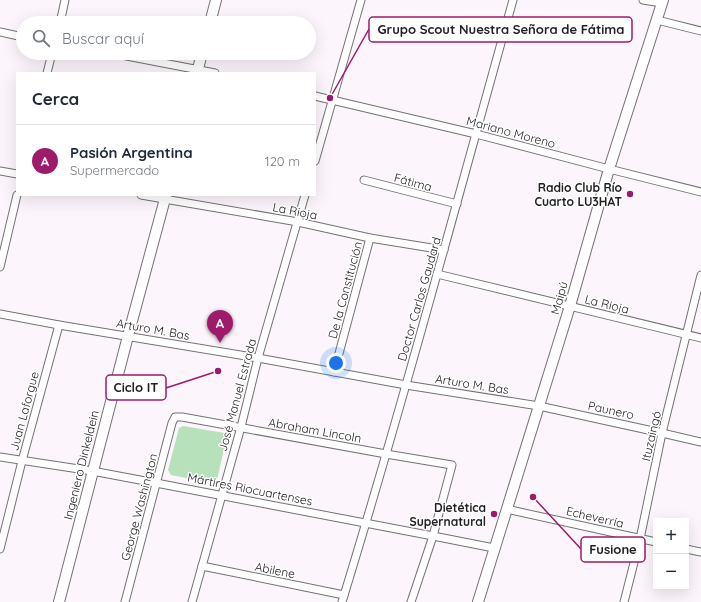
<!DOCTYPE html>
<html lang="es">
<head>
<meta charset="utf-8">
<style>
	body { margin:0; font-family:Quicksand,sans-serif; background:#f6f6f7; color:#1f2937 }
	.controls { position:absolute; right:12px; bottom:12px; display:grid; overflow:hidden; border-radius:0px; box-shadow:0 4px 16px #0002 }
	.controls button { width:36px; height:36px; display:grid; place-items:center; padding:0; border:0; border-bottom:1px solid #e0e1e3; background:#fff; color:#1f2937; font:20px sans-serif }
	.you { position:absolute; left:336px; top:363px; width:14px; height:14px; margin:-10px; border:3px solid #fff; border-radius:50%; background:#1a73e8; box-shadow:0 0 0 6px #1a73e833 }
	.badge { display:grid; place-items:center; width:26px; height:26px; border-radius:50%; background:#9e1a6b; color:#fff; font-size:13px; font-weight:700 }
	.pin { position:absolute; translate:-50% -33px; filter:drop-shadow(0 1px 2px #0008) }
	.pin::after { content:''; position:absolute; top:21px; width:14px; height:12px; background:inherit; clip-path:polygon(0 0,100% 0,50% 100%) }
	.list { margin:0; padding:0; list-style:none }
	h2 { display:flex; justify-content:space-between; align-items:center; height:52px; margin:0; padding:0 16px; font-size:17px }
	h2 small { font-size:13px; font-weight:400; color:#747a83 }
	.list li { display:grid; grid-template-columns:26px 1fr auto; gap:12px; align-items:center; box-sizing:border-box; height:72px; padding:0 16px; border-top:1px solid #e0e1e3 }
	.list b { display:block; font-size:15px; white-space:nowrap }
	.list p { margin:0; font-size:13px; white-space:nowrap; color:#747a83 }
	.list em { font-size:13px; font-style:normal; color:#747a83 }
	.icon { flex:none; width:22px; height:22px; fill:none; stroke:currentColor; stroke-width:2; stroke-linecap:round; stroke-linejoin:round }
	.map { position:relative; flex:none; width:701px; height:602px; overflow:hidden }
	.search { position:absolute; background:#fff; box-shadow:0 4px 16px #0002; left:16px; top:16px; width:300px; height:44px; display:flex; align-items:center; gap:10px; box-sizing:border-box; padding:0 14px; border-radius:22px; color:#747a83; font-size:15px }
	.panel { position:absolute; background:#fff; box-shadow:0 4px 16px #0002; left:16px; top:72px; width:300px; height:124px; border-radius:0px }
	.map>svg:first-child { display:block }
	.green { fill:#b6e1ba }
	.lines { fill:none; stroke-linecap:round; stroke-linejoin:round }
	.minor-casing { stroke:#757175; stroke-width:9 }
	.secondary-casing { stroke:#757175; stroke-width:12 }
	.minor { stroke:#fff; stroke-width:7 }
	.secondary { stroke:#fff; stroke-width:10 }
	.poi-dot { fill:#9e1a6b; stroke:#fff; stroke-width:1.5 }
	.labels { text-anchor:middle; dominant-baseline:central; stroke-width:3; stroke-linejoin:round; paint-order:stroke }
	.street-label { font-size:12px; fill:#222022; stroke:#fff }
	.poi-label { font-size:12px; font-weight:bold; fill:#222022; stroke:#fff; text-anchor:end }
	.leader { fill:none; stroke:#9e1a6b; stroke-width:1.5 }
	.callout-dot { fill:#9e1a6b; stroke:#fff; stroke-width:1.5 }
	.callout { fill:#fff; stroke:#9e1a6b; stroke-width:1.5 }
	.callout-label { font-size:13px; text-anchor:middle; font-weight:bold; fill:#222022 }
</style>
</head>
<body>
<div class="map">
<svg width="701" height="602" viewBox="0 0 701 602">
	<rect width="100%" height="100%" fill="#fcf6fc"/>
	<!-- green -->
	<polygon class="green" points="183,426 225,433 227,436 217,480 212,483 171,475 168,470 179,428"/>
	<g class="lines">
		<defs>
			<g id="minor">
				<polyline points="643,0 662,3"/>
				<polyline points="657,20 701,31"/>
				<polyline points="60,23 65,0"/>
				<polyline points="0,32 23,37"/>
				<polyline points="111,53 215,73"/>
				<polyline points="47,73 52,53"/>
				<polyline points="315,96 476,134 609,169 701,192"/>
				<polyline points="315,161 361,0"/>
				<polyline points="0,171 17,174"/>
				<polyline points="364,180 457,204"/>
				<polyline points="141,195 298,222 370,238 444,250"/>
				<polyline points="0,267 17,195"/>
				<polyline points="437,274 701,338"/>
				<polyline points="0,314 59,325 258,358 406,385 539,406 662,433 701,442"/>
				<polyline points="334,372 370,238"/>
				<polyline points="0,457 92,471 156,483 433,536 494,548"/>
				<polyline points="506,509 656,542"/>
				<polyline points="0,549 22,461 59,325"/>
				<polyline points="686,549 701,552"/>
				<polyline points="202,566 344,595"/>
				<polyline points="125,602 172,423 175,417 182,417 386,454 452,465 433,536 411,602"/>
				<polyline points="192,602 241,427 258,358 305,195"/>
				<path d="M342,602c61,-199 115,-401 171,-602"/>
				<polyline points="624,602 640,539 662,433 701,275"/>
			</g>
			<g id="secondary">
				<polyline points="210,23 216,0"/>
				<polyline points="197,73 202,53"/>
				<polyline points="59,602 128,336 166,195"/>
				<polyline points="478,602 570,306 609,169 663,0"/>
			</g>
		</defs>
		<!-- minor casing -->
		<use href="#minor" class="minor-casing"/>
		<!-- secondary casing -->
		<use href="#secondary" class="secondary-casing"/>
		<!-- minor -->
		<use href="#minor" class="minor"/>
		<!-- secondary -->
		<use href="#secondary" class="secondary"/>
	</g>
	<!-- markers -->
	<g class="poi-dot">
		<circle cx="630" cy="194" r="4"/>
		<circle cx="494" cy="514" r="4"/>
	</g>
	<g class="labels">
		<!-- street labels -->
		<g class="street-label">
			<text transform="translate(511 132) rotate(15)">Mariano Moreno</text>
			<text transform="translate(413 182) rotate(15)">Fátima</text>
			<text transform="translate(295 211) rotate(11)">La Rioja</text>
			<text transform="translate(345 290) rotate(-75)">De la Constitución</text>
			<text transform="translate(559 298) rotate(-74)">Maipú</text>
			<text transform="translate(419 299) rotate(-74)">Doctor Carlos Gaudard</text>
			<text transform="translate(607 304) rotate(14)">La Rioja</text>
			<text transform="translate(153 329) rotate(10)">Arturo M. Bas</text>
			<text transform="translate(472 384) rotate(9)">Arturo M. Bas</text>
			<text transform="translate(237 395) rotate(-75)">José Manuel Estrada</text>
			<text transform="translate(611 410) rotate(12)">Paunero</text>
			<text transform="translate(24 411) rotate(-75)">Juan Laforgue</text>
			<text transform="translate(315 430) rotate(10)">Abraham Lincoln</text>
			<text transform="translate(651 436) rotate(-77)">Ituzaingó</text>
			<text transform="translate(81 465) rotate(-76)">Ingeniero Dinkeldein</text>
			<text transform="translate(250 489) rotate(11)">Mártires Riocuartenses</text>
			<text transform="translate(139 507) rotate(-75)">George Washington</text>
			<text transform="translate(595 517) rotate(13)">Echeverría</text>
			<text transform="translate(275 570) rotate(11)">Abilene</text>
		</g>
		<!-- poi labels -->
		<g class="poi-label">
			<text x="622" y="187">Radio Club Río<tspan x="622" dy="14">Cuarto LU3HAT</tspan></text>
			<text x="486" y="507">Dietética<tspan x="486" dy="14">Supernatural</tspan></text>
		</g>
	</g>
	<!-- callouts -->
	<path class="leader" d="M330 98L369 29M218 371L166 388M533 497L581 549"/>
	<g class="callout-dot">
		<circle cx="330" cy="98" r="4"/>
		<circle cx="218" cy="371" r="4"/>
		<circle cx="533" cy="497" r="4"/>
	</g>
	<g class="callout">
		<rect x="369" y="17" width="263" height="25" rx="4"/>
		<rect x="106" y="375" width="60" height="25" rx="4"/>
		<rect x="581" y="537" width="64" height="25" rx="4"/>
	</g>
	<g class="callout-label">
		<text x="501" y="34">Grupo Scout Nuestra Señora de Fátima</text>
		<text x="136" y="392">Ciclo IT</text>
		<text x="613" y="554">Fusione</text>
	</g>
</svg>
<div class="controls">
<button>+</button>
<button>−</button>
</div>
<div class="you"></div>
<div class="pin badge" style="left:220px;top:343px">A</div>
<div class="search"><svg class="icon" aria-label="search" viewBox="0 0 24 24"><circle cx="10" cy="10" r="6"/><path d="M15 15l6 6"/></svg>Buscar aquí</div>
<section class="panel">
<h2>Cerca<small></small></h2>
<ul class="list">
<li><span class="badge">A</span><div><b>Pasión Argentina</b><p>Supermercado</p></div><em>120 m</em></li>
</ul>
</section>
</div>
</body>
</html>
